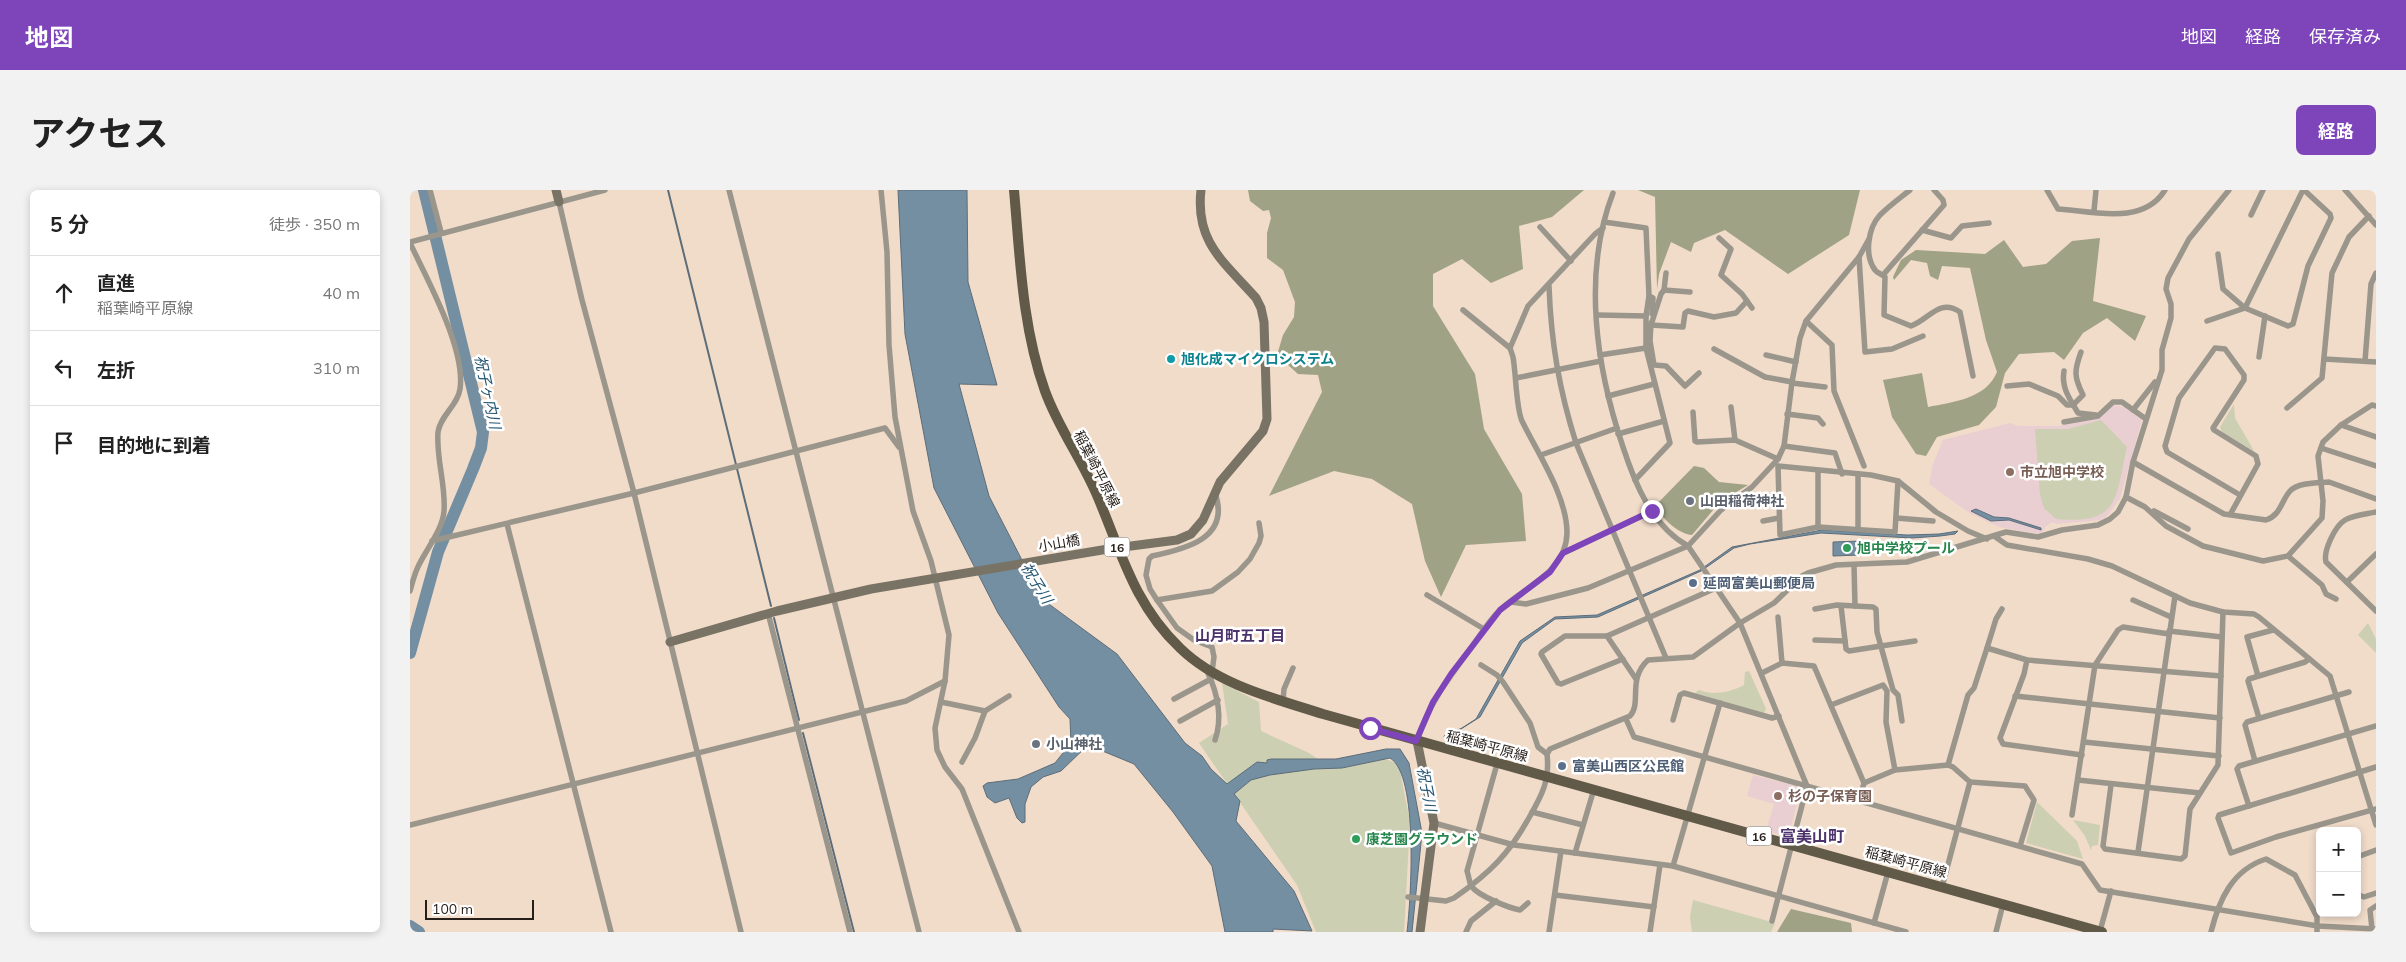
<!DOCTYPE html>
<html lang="ja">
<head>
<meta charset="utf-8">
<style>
	body { margin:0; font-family:Mulish,"Noto Sans JP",sans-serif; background:#f2f2f2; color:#222 }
	.controls { position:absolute; right:15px; bottom:15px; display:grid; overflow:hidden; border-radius:8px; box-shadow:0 2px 8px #0003 }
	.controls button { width:45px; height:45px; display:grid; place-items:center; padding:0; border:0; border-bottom:1px solid #e0e0e0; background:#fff; color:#222; font:25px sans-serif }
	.scale { position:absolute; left:15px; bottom:12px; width:109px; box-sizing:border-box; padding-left:5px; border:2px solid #261e18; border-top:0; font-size:14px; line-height:18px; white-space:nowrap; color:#261e18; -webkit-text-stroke:4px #fff; paint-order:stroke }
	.stop { position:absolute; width:15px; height:15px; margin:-11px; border:4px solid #7e45bb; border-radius:50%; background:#fff }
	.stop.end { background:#7e45bb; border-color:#fff; box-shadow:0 1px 5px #0008 }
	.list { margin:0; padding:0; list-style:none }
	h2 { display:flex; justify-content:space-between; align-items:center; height:65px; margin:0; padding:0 20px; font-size:21px }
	h2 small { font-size:16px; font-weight:400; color:#767676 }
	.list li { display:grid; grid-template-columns:32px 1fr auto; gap:15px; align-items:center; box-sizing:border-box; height:75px; padding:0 20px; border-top:1px solid #e0e0e0 }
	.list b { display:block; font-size:19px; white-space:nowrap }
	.list p { margin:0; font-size:16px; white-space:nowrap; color:#767676 }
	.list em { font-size:16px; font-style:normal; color:#767676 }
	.icon { flex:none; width:28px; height:28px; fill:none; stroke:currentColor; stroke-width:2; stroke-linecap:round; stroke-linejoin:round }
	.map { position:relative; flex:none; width:1966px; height:742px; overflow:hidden; border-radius:8px }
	header { display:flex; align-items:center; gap:30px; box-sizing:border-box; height:70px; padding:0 25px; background:#7e45bb; color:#fff }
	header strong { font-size:24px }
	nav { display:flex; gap:28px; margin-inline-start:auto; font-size:18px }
	.intro { display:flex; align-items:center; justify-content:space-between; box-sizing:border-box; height:120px; padding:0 30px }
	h1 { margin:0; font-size:35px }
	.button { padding:12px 22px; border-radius:8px; background:#7e45bb; color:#fff; font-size:18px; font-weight:700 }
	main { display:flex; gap:30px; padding:0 30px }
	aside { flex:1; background:#fff; border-radius:8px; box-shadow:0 2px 8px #0003 }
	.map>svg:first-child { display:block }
	.education { fill:#e9ced2 }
	.green { fill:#cccfb1 }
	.forest { fill:#9fa285 }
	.water { fill:#748fa2; stroke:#5d6d79 }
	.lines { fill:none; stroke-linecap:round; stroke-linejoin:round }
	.stream { stroke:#5d6d79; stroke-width:2 }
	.river { stroke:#748fa2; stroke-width:12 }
	.street { stroke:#9a968c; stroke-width:5.5 }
	.secondary { stroke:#787364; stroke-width:9 }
	.primary { stroke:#615a48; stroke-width:10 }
	.route { stroke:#7e45bb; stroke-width:6 }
	.culture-dot { fill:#0f9aa8; stroke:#fff; stroke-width:2 }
	.education-dot { fill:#8d6e63; stroke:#fff; stroke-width:2 }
	.worship-dot { fill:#6b7280; stroke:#fff; stroke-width:2 }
	.leisure-dot { fill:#2e9e5b; stroke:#fff; stroke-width:2 }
	.service-dot { fill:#5c6f8a; stroke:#fff; stroke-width:2 }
	.labels { text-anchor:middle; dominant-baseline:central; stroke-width:5; stroke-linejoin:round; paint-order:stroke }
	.shield { fill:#fff; stroke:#67625d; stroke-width:1 }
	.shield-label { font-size:12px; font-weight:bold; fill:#261e18 }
	.culture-label { font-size:14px; font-weight:bold; fill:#0d838f; stroke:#fff; text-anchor:start }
	.street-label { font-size:14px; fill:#261e18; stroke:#fff }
	.education-label { font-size:14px; font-weight:bold; fill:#785e54; stroke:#fff; text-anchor:start }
	.worship-label { font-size:14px; font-weight:bold; fill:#5b616d; stroke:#fff; text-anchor:start }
	.leisure-label { font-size:14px; font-weight:bold; fill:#27864d; stroke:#fff; text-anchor:start }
	.service-label { font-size:14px; font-weight:bold; fill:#4e5e75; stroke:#fff; text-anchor:start }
	.water-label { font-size:15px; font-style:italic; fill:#255673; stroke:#fff }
	.neighbourhood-label { font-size:15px; font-weight:bold; fill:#4c326d; stroke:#fff }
	.quarter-label { font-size:16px; font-weight:bold; fill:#4c326d; stroke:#fff }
</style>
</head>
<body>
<header>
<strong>地図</strong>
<nav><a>地図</a><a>経路</a><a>保存済み</a></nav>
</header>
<div class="intro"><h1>アクセス</h1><a class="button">経路</a></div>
<main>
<aside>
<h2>5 分<small>徒歩 · 350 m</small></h2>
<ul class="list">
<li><svg class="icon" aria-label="ahead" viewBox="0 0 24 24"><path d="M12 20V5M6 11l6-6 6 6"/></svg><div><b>直進</b><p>稲葉崎平原線</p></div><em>40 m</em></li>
<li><svg class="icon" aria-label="left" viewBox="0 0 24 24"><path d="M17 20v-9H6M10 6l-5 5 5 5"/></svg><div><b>左折</b></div><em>310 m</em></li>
<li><svg class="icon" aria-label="arrive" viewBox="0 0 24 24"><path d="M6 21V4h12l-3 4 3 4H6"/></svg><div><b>目的地に到着</b></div></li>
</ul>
</aside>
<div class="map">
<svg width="1966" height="742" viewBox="0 0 1966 742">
	<rect width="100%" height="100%" fill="#f1dbc9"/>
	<!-- education -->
	<g class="education">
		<polygon points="1703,215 1714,217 1732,230 1710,308 1698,325 1691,330 1647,334 1642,332 1635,337 1632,344 1589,337 1561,324 1519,294 1523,274 1533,250 1600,233 1608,236 1648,236 1689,228"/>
		<polygon points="1343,585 1386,596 1390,603 1378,647 1356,641 1364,614 1337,606"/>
	</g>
	<!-- green -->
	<g class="green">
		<polygon points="1824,214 1825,228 1844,261 1812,242 1810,237"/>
		<path d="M1691,230l26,27c-12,52 -7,78 -71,72l-12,-11 -4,-13 -5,-66h33z"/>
		<polygon points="1958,433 1966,449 1966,463 1948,445"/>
		<path d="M1339,481l17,38 -2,4 -69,-20 4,-3c14,6 32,2 45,-5l1,-13z"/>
		<path d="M812,493l37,19 2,29 48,22 13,9c23,-3 57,-12 77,4l11,56 -6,110h-88l-19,-47 -98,-142 29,-19z"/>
		<polygon points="1627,612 1667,651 1673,669 1616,653"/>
		<polygon points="1663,630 1690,635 1688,655 1682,656 1681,660 1675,646"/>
		<polygon points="1283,710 1365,733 1361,742 1282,742 1280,727"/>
	</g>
	<!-- forest -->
	<g class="forest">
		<polygon points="1174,0 1142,27 1109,36 1113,79 1081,93 1052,69 1023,84 1023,116 1065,184 1074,239 1112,304 1116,351 1056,355 1031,407 1015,371 1002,314 962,289 924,281 859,306 912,202 908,185 888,184 867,165 873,145 884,127 885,112 873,80 857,68 857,43 861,28 859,20 853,21 840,11 838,0"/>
		<polygon points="1228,0 1450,0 1439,45 1378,84 1315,40 1284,53 1281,62 1261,52 1249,84 1247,99 1245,7"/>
		<path d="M1690,48l-7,63 53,15 -11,25 -28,-23 -24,15 -19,27 -10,-8 -35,2 -14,19 -9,34 -17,18 -42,12 -11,19 -10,-2 -24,-37 -9,-37 39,-7 6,34c25,-5 58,-8 69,-35l-11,-32 -16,-72 -28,-2 -4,14 -8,-4 -3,-13 -16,-3 -17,20 -1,-3 8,-17 15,-10 69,4 19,-14 19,27 23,-3 26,-23z"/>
		<path d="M1284,276l10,2 15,14 29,3 -28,17 -28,33c-14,-1 -31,-17 -36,-30z"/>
		<polygon points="1381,719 1441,733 1442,742 1367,742"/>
	</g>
	<!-- water -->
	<g class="water">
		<path d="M488,0h69l1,92 29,103 -38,-1 30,112 53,103 75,55 68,89 17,13 9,13 16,15 30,-22 10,1v-3l4,-1h65l50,-10h14l9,14 13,70 -10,99h-5c4,-33 12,-157 -17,-174l-48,10 -28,1 -44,6 -19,5 -17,14 6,7 -4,20 58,70 18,40 -39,-2v3h-48l-13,-66 -39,-54 -39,-48 -46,-19 -27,26 -18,6 -12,10 -6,17v18l-3,1 -5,-5 -8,-20 -14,5 -8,-6 -4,-11 4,-3 31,-4 37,-16 16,-20 -1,-24 -11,-12 -61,-94 -64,-125 -29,-154z"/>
		<polygon points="1566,319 1584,327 1599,328 1631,338 1631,340 1599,330 1581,331 1561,321"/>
		<polygon points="1412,340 1497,345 1529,344 1548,341 1545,344 1530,346 1502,348 1411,343 1340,354 1324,358 1291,381 1188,427 1145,429 1112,453 1070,527 1035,549 1034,546 1052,538 1066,529 1110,451 1145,427 1187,425 1290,380 1322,357"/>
		<polygon points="1450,351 1450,365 1423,366 1423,352"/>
	</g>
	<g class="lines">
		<!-- stream -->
		<g class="stream">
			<polyline points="258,0 361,416"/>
			<polyline points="364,428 389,530"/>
			<polyline points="393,543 444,742"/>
		</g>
		<!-- river -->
		<g class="river">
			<polyline points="0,463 28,362 63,279 71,258 73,242 14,0"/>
			<polyline points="0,736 9,742"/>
		</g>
		<!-- street -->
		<g class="street">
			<polyline points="20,0 31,42"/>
			<polyline points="319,0 509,742"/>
			<polyline points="471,0 477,62 479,155 485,227 503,321 521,371 539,445 535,491 525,538 527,560 535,577 552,599 609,742"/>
			<path d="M1500,0c-10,8 -21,16 -30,25 -12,13 -16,40 -5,55 2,3 7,4 10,7l-1,38 27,11c19,-7 28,-28 49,-14l13,64"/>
			<path d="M1637,0l11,19c34,2 85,17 107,-19"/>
			<polyline points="1935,0 1966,35"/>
			<path d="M1203,3c-31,80 -17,174 10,254 12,37 29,79 65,99l52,77 67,163 -35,135"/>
			<polyline points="149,12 172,110 224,303 331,742"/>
			<polyline points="1684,21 1686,0"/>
			<polyline points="1841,25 1853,0"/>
			<polyline points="1194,32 1236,38 1239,106 1236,126 1236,158 1260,253 1225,290"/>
			<polyline points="1130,37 1161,71"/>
			<polyline points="1512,40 1541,48 1552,36 1579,33"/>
			<polyline points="1309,48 1321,59 1311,85 1332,104 1342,118"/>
			<polyline points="1459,49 1449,67 1455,162 1482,159 1513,146"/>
			<polyline points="0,52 195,0"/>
			<path d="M0,53c17,36 56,106 50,146 -2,16 -20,27 -22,43 -2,27 8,53 6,79 -1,19 -20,41 -27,58 -3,7 -5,15 -7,22"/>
			<polyline points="1808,64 1813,99 1835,118 1878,136 1883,134 1898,76 1921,28 1920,24 1894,0"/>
			<polyline points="1256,83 1254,100 1251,104 1241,135 1273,137 1275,123 1278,121 1304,127 1326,123 1337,111"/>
			<polyline points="1473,85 1534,15 1533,10 1524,0"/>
			<path d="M1139,96c2,56 10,103 27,157l90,215"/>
			<polyline points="1254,100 1280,102"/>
			<polyline points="1239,106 1243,108 1242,124"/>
			<polyline points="1053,120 1100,158"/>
			<polyline points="1187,125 1236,126"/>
			<polyline points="1396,131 1422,155 1424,201 1454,276"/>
			<polyline points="1797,131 1835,118 1893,0"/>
			<polyline points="1241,133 1240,151 1244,175 1256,176 1275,196 1289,183"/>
			<polyline points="1304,159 1355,187 1382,192"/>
			<polyline points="1190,165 1236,158"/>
			<polyline points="1356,165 1386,172"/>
			<polyline points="1849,167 1855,126"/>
			<polyline points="1914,169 1966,172"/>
			<polyline points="1955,171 1961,94 1966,83"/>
			<path d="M1654,181c-3,17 6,28 14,42l18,2"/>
			<polyline points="1106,188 1191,171"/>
			<polyline points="1382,193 1415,197"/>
			<path d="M1597,196l22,-2 29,12 9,9h6l10,-10c-9,-18 -9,-24 -2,-43"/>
			<polyline points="1198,206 1244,194"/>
			<polyline points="1321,217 1325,250"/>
			<polyline points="1877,218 1912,188 1922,83 1939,47 1959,26"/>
			<polyline points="1723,220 1745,192"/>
			<polyline points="1283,222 1285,251 1287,252 1325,250 1368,269"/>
			<polyline points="1377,224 1408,228 1413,234"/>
			<polyline points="1654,232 1688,226 1703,212 1712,212 1736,229"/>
			<polyline points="1931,235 1966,247"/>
			<polyline points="1208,244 1254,231"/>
			<polyline points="1374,256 1425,263 1432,284"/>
			<polyline points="1911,258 1966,276"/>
			<polyline points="1131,265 1207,238"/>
			<path d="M1723,272l91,52 42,6c15,-5 15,-19 24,-29 8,-9 29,-8 39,-9l47,17"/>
			<polygon points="1368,276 1461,285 1488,291 1485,342 1408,337 1370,345"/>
			<polyline points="1488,291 1526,322 1558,341 1577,349"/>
			<polyline points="1716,307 1735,317 1756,336 1793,356 1853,371 1878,366 1912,328 1913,311 1908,266 1913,252 1931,235 1962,215 1966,216"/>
			<polyline points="1744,321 1778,339"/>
			<path d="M1966,322c-9,2 -23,3 -31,8 -10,6 -22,31 -19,42l50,49"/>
			<polyline points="1821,323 1848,274 1846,266 1804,240 1803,238 1834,190 1834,185 1815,159 1805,158 1769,208 1755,256 1757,262 1830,305"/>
			<polyline points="1486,328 1523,331"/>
			<polyline points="1353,331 1369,328"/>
			<polyline points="97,334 201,742"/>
			<polyline points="1408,337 1408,281"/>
			<polyline points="1448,339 1448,284"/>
			<polyline points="1584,346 1597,355 1678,369 1702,376 1780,413 1813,422 1844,424 1849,427 1920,486 1966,635"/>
			<polyline points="22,351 224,303 475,238 489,257"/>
			<polyline points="1153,363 1242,321"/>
			<polyline points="1878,366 1912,395 1916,404 1926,409"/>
			<polyline points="1444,375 1445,416"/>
			<polyline points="1937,392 1966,364"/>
			<polyline points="1017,405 1074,439"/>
			<polyline points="747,410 802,401 828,382 840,369 849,353 851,346 849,333"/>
			<polyline points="1723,410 1761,427"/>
			<polyline points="1101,412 1116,414 1178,398 1278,356 1311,320 1342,297 1368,269 1374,256 1382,192 1390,148 1396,131 1449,67"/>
			<polyline points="1431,416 1436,459 1439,461 1471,456"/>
			<polyline points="1405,419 1427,415 1463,417 1466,419 1467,442 1483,500 1488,505 1492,531"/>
			<polyline points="358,423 440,742"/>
			<polyline points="1368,427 1372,473"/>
			<polyline points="1759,441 1812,447"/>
			<polyline points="1197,446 1226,489"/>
			<polyline points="1405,450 1435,451"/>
			<polyline points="1471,456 1505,451"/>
			<polyline points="1577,458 1586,429 1592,419"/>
			<polyline points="1213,469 1151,494 1148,493 1131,464 1132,462 1155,446 1197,446 1306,398"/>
			<polyline points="1617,470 1614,484 1590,548 1593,554 1672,565"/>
			<polyline points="1071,475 1087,485 1093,492 1120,533 1128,557 1137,564"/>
			<path d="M797,481c11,23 16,46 8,69"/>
			<path d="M802,482l2,-15 -2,-10 -18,-7 -17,-12 -20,-28 -7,-11 -4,-14 3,-16 3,-3c34,-7 79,-18 63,-63"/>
			<polyline points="1352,483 1372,473 1404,476 1454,593 1449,611"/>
			<polyline points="1848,486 1837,447 1863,440"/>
			<polyline points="1605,506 1810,528"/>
			<polyline points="764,509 801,489"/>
			<polyline points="873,511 874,499 883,478"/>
			<polyline points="531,512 575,521 599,506"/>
			<polyline points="1421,515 1473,495 1477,501 1476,532 1485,580"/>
			<polyline points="1849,528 1838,491 1839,489 1895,472 1899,469"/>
			<polyline points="1216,529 1224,547 1672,674 1690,700 1908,736 1966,739"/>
			<polyline points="1263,530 1270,505 1274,503 1362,528 1369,526"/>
			<polyline points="770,531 808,510"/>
			<path d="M1007,551c10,-33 28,-58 48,-85 12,-15 21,-33 35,-46 24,-23 66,-37 67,-77 0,-37 -29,-79 -45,-112 -6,-13 -6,-48 -9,-64l-3,-9 18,-42 67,-72 8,-6"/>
			<polyline points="1674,552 1809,566"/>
			<polyline points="1845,571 1835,535 1837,532 1939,502"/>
			<polyline points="552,572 565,548 575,521"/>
			<path d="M1087,574l-30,107c2,5 2,12 5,16 7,9 37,21 48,23l8,-7"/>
			<polyline points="1966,577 1809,625 1808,628 1821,663 1866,647 1966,619"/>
			<polyline points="1668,590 1790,603"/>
			<polyline points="1560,592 1615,596 1624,610 1610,656"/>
			<polyline points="1454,593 1485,580 1538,575 1558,505 1564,498 1577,458 1617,470 1811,486"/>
			<polyline points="1701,595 1693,656 1695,659 1771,669 1775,666 1780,619 1808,575 1813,422"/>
			<polyline points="1839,616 1827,579 1829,576 1966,536"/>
			<polyline points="1122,622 1173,635"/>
			<polyline points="1662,625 1685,475 1708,440 1713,437 1759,444"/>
			<polyline points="1024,633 1104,655 1263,676 1496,742"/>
			<polyline points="0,635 496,511 535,491"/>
			<polyline points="1728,662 1765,406"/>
			<polyline points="1165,663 1184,599"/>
			<polyline points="1947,667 1966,660"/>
			<polyline points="1263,676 1310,513"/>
			<polyline points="1532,697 1560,592 1543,577 1538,575"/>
			<polyline points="1947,701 1949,705 1954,707 1966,703"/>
			<polyline points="1145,705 1244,717"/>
			<path d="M998,707l38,4 8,-3c36,-25 55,-44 76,-82 12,-21 20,-36 17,-62l3,-5 80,-33c12,-13 -3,-37 18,-56l45,-3 47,-34 34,-20 28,-27 6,-3 28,-8 71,-3 99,-30 32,5 24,-7 36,-5 12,-6 8,-7 8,-15 7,-35 29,-92v-20l9,-32v-14l-5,-15 2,-11 21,-39 40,-49"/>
			<polyline points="1464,733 1478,682"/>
			<polyline points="1962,739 1960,720 1966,716"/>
			<polyline points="1690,741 1701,701"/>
			<polyline points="1056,742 1061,731 1086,711"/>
			<polyline points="1139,742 1151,661"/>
			<polyline points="1240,742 1250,675"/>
			<polyline points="1586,742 1593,714"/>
			<path d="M1801,742c8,-32 21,-62 55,-73l29,16 22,42v15"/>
		</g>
		<!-- secondary -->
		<g class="secondary">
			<polyline points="146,0 149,12"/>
			<path d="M260,452l107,-31 94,-22 237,-40 69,-9 14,-6 12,-14 17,-38 43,-51 4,-12 -3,-97 -3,-14 -5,-10c-32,-36 -61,-56 -55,-108"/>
			<polyline points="1007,551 1024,633 1010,742"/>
		</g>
		<!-- primary -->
		<path class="primary" d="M604,0c6,67 8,137 31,201 14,39 39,71 54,109 23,55 36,105 81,148 38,37 93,50 143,66l779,218"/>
	</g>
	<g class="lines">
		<!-- route -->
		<polyline class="route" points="960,538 1006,551 1023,512 1041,484 1090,420 1140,382 1153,363 1242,321"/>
	</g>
	<!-- markers -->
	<circle class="culture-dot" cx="761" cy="169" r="5"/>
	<g class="education-dot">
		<circle cx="1600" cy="282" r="5"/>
		<circle cx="1368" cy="606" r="5"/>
	</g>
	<g class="worship-dot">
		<circle cx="1280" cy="311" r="5"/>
		<circle cx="626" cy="554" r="5"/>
	</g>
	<g class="leisure-dot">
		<circle cx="1437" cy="358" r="5"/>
		<circle cx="946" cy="649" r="5"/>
	</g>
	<g class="service-dot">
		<circle cx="1283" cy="393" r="5"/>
		<circle cx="1152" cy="576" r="5"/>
	</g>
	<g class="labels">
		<!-- shield labels -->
		<g class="shield">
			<rect x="694.5" y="347.5" width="25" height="19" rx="4"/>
			<rect x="1336.5" y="636.5" width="25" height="19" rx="4"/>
		</g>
		<g class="shield-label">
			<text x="707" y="357">16</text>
			<text x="1349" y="646">16</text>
		</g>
		<!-- culture labels -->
		<g class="culture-label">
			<text x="771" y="169">旭化成マイクロシステム</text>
		</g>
		<!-- street labels -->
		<g class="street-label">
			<text transform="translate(687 279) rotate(63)">稲葉崎平原線</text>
			<text transform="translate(649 353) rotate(-10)">小山橋</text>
			<text transform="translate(1077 556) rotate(15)">稲葉崎平原線</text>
			<text transform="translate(1496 672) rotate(15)">稲葉崎平原線</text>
		</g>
		<!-- education labels -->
		<g class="education-label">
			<text x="1610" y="282">市立旭中学校</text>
			<text x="1378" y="606">杉の子保育園</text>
		</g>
		<!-- worship labels -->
		<g class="worship-label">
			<text x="1290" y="311">山田稲荷神社</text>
			<text x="636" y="554">小山神社</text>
		</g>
		<!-- leisure labels -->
		<g class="leisure-label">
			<text x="1447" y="358">旭中学校プール</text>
			<text x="956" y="649">康芝園グラウンド</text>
		</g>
		<!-- service labels -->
		<g class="service-label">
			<text x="1293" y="393">延岡富美山郵便局</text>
			<text x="1162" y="576">富美山西区公民館</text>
		</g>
		<!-- water labels -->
		<g class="water-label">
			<text transform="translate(78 202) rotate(78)">祝子ヶ内川</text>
			<text transform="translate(627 393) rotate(58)">祝子川</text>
			<text transform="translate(1017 599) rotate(79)">祝子川</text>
		</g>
		<!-- neighbourhood labels -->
		<g class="neighbourhood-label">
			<text x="830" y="445">山月町五丁目</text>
		</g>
		<!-- quarter labels -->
		<g class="quarter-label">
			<text x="1402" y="646">富美山町</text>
		</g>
	</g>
</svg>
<div class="controls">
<button>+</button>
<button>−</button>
</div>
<div class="scale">100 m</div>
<div class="stop" style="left:960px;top:538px"></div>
<div class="stop end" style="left:1242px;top:321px"></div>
</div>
</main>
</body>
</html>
